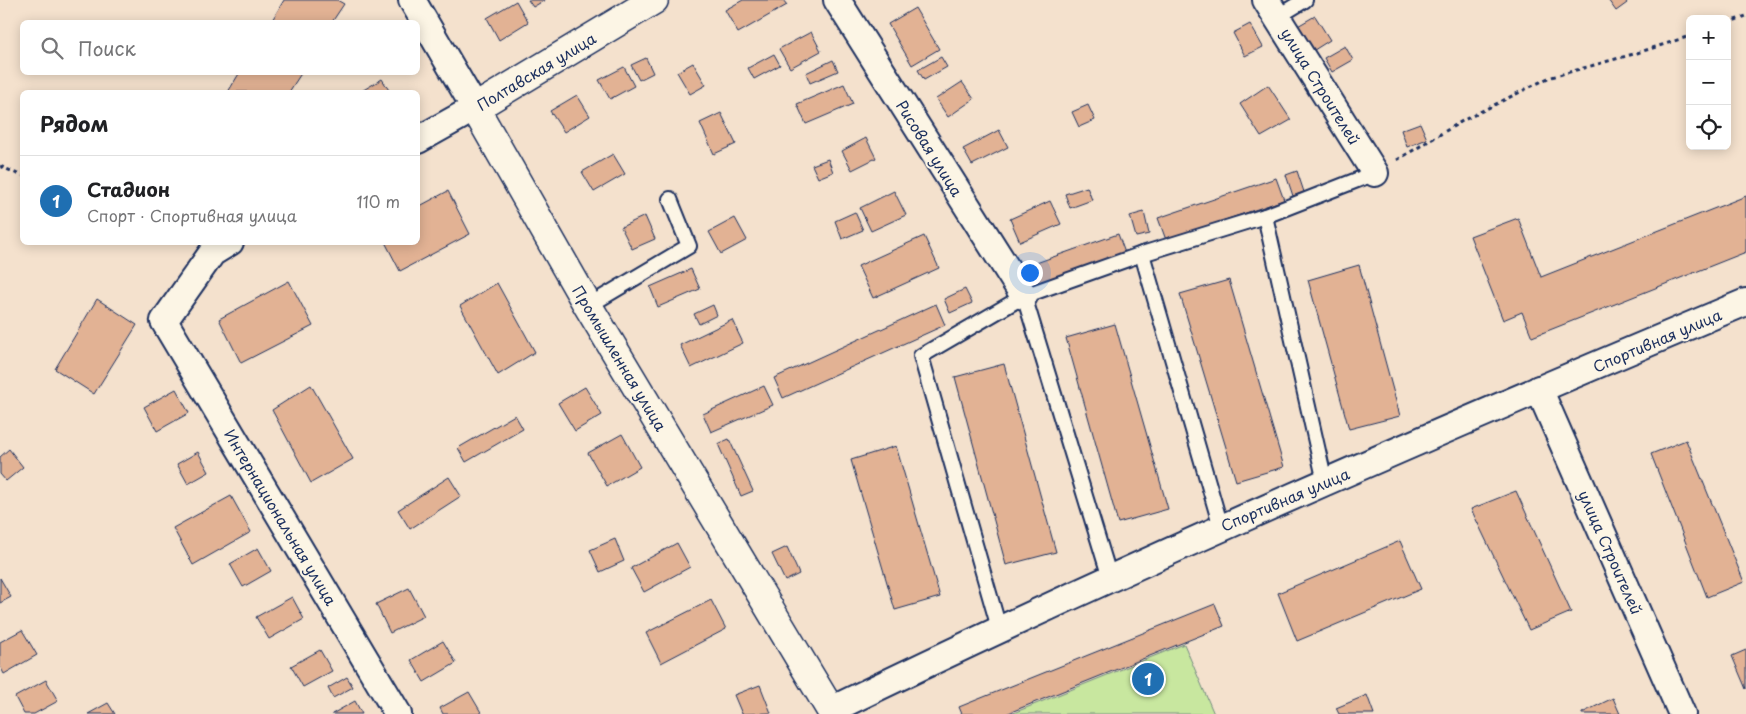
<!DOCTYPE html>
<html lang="ru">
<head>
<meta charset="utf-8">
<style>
	body { margin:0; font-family:"Playpen Sans",sans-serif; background:#f2f2f2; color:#202124 }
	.controls { position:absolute; right:15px; top:15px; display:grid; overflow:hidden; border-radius:8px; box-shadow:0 2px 12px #0003 }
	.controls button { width:45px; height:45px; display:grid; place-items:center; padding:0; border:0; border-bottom:1px solid #e0e0e0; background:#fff; color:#202124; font:25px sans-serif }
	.you { position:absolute; left:1029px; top:272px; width:18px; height:18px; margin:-12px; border:4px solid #fff; border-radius:50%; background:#1a73e8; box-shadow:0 0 0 8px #1a73e833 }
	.badge { display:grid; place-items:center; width:32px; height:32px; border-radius:50%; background:#1f6fb2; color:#fff; font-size:16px; font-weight:700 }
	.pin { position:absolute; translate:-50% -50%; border:2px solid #fff; box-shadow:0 1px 5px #0006 }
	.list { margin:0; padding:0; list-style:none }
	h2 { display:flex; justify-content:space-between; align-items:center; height:65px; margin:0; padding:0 20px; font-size:21px }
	h2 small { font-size:16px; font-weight:400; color:#757577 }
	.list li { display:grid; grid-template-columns:32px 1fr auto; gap:15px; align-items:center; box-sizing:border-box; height:90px; padding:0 20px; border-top:1px solid #e0e0e0 }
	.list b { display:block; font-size:19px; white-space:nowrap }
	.list p { margin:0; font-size:16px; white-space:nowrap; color:#757577 }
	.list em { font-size:16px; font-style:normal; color:#757577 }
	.icon { flex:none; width:28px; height:28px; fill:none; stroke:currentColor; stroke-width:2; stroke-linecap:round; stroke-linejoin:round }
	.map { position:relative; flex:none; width:1746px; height:714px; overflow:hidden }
	.search { position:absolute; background:#fff; box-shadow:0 2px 12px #0003; left:20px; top:20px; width:400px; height:55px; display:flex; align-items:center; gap:12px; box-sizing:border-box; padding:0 18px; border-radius:8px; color:#757577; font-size:19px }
	.panel { position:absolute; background:#fff; box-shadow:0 2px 12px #0003; left:20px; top:90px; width:400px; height:155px; border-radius:8px }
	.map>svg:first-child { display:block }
	.green { fill:#c8e79f; stroke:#728b7e }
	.building { fill:#e2b294; stroke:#1b2f5e }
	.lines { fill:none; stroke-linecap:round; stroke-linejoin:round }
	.lane-casing { stroke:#1b2f5e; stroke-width:18 }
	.street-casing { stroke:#1b2f5e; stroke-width:30 }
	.secondary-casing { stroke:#1b2f5e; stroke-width:31 }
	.path { stroke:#1b2f5e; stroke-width:3; stroke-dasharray:4 4; stroke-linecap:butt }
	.lane { stroke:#fcf5e5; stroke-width:14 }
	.street { stroke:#fcf5e5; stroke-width:26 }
	.secondary { stroke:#fcf5e5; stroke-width:28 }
	.labels { text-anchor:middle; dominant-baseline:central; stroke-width:4; stroke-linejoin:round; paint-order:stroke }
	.street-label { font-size:15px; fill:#1b2f5e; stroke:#fcf5e5 }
</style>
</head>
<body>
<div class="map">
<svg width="1746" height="714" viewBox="0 0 1746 714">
	<rect width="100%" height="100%" fill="#f4e1cd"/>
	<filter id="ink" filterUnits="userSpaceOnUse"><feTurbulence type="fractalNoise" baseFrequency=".02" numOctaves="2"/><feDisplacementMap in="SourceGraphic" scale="10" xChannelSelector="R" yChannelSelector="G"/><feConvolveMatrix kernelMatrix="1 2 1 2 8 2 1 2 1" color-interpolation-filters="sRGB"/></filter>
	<g filter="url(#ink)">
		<!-- green -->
		<polygon class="green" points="1184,644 1214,714 1011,714"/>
		<!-- building -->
		<g class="building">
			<polygon points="284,0 337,0 344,4 332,22 271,22"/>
			<polygon points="528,0 545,0 533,7"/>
			<polygon points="743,0 783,0 787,5 738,33 725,10"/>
			<polygon points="1608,0 1625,0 1627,3 1616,11"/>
			<polygon points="516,1 528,22 499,40 487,18"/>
			<polygon points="915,8 939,49 912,65 888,24"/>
			<polygon points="1315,16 1330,40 1311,52 1296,27"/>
			<polygon points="1250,24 1263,47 1245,56 1233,33"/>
			<polygon points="811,32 821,51 790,68 779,49"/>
			<polygon points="1345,46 1353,60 1332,72 1324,58"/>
			<polygon points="774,54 780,65 754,79 748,68"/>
			<polygon points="941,57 947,67 924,80 918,70"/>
			<polygon points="646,58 653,73 639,80 631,65"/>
			<polygon points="833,60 838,71 810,83 806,73"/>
			<polygon points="693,63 706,85 690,94 677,72"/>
			<polygon points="624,67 634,86 610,99 599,80"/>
			<polygon points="240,72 302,72 289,92 228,92"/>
			<polygon points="382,79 390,92 360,92"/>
			<polygon points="962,82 974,99 948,117 936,99"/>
			<polygon points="844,84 853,104 806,124 797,104"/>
			<polygon points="1268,85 1291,120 1261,137 1240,104"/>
			<polygon points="577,95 590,116 564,132 550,111"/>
			<polygon points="1088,105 1095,120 1079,127 1072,112"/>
			<polygon points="721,113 736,144 714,154 700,123"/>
			<polygon points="1420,123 1427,139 1407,147 1401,130"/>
			<polygon points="999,130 1008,147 972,165 963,149"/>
			<polygon points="866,138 876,158 852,170 842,151"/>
			<polygon points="613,154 625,174 594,192 582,172"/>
			<polygon points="828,159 833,172 818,178 812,165"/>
			<polygon points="1297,171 1304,192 1293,196 1286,175"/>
			<polygon points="1276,178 1284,200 1166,240 1158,218"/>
			<polygon points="1087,187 1092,200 1070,208 1065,194"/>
			<polygon points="448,191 470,234 400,271 385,242 418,242 418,207"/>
			<polygon points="894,191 906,215 871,231 860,208"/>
			<polygon points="1746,196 1746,252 1532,337 1522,312 1503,320 1470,236 1518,218 1541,277"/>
			<polygon points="1050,201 1061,224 1020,242 1010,219"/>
			<polygon points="855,212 863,230 842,239 835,221"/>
			<polygon points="1144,212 1149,234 1136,237 1130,216"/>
			<polygon points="645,216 655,239 632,249 621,227"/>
			<polygon points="735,218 747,240 721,254 709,232"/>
			<polygon points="1118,234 1125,253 1028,286 1022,268"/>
			<polygon points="924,236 939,268 873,298 858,266"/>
			<polygon points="1359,265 1400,416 1349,429 1308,280"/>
			<polygon points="691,269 700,289 658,307 650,287"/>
			<polygon points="1229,280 1284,467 1236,481 1180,294"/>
			<polygon points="289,281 313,326 241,363 219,319"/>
			<polygon points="497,283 535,352 498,375 460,306"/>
			<polygon points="965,289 972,303 950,313 944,299"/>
			<polygon points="97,299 137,325 94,394 55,369"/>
			<polygon points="936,304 945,325 783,398 774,378"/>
			<polygon points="713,305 717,315 699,324 694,314"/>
			<polygon points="732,320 743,343 691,368 680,345"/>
			<polygon points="1115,324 1168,509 1118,523 1066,338"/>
			<polygon points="1004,364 1056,552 1006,565 955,377"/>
			<polygon points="311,385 353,459 311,483 272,410"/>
			<polygon points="764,386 773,405 711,432 703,414"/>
			<polygon points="585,387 602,415 575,431 558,403"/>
			<polygon points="176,389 189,413 157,431 144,407"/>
			<polygon points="515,415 523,429 466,462 458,448"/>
			<polygon points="622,434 640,467 607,486 588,453"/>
			<polygon points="729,439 753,491 741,496 718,444"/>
			<polygon points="1686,440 1744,582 1707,597 1651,454"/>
			<polygon points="896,446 940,597 895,610 851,460"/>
			<polygon points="9,449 23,467 6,481 0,474 0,457"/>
			<polygon points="198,452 209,472 188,484 177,464"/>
			<polygon points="449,477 461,496 410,529 398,510"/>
			<polygon points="1516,491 1571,612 1529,630 1471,509"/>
			<polygon points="231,496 251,532 193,565 173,528"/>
			<polygon points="615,539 624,561 600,572 590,550"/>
			<polygon points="1400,541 1421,589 1297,641 1278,593"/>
			<polygon points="677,543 690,567 644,592 631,568"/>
			<polygon points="787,547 799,574 785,581 772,554"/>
			<polygon points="258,548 271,571 243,587 230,564"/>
			<polygon points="0,578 11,597 0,603"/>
			<polygon points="409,588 424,616 390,633 376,604"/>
			<polygon points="292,597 304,619 269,639 256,617"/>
			<polygon points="711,600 726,629 661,663 646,633"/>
			<polygon points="1215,604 1224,626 1006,714 962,714 959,707"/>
			<polygon points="22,630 37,655 4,674 0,666 0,642"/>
			<polygon points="443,641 456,663 424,682 411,660"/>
			<polygon points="320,650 332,671 303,687 291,666"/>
			<polygon points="1746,650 1746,689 1732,656"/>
			<polygon points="347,677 353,687 333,698 328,688"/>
			<polygon points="46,680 58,701 34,714 24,714 15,697"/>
			<polygon points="760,685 771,713 742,714 734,695"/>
			<polygon points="469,692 482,714 443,714 440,708"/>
			<polygon points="1367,695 1374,714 1339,714 1336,708"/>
			<polygon points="1613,698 1620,714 1582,714 1582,713"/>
			<polygon points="355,701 362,714 332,714"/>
			<polygon points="108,703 115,714 88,714"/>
		</g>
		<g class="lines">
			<defs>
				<g id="lane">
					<polyline points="1277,17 1305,0"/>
					<polyline points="1265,216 1325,482"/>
					<polyline points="1142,254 1221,527"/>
					<polyline points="1024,296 1110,578"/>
					<polyline points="588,306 689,246 670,199"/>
					<polyline points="999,628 921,356 1024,296 1142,254 1265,216 1375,173"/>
				</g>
				<g id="street">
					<polyline points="412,0 475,108 418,140"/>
					<polyline points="837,0 1024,296"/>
					<polyline points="1266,0 1375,173"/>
					<polyline points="230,242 212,253 164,321 398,714"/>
					<polyline points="1539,389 1682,714"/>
					<path d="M831,710c300,-146 607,-279 915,-408"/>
				</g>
				<polyline id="secondary" points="654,0 475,108 588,306 833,714"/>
			</defs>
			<!-- lane casing -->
			<use href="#lane" class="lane-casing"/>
			<!-- street casing -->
			<use href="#street" class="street-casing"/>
			<!-- secondary casing -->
			<use href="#secondary" class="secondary-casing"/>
			<!-- path -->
			<g class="path">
				<polyline points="1727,23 1746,16"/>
				<polyline points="1397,160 1464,120 1548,78 1637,53 1690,36"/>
				<polyline points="0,166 22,176"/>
			</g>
			<!-- lane -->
			<use href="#lane" class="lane"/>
			<!-- street -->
			<use href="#street" class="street"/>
			<!-- secondary -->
			<use href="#secondary" class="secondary"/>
		</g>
	</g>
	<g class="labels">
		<!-- street labels -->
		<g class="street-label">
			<text transform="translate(536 71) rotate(-31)">Полтавская улица</text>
			<text transform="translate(1321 86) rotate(58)">улица Строителей</text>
			<text transform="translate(930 148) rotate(58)">Рисовая улица</text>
			<text transform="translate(1657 340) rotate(-23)">Спортивная улица</text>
			<text transform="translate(620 358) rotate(59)">Промышленная улица</text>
			<text transform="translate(1285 499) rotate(-23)">Спортивная улица</text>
			<text transform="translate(281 517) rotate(59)">Интернациональная улица</text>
			<text transform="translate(1611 552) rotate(66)">улица Строителей</text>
		</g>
	</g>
</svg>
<div class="controls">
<button>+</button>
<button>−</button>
<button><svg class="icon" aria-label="locate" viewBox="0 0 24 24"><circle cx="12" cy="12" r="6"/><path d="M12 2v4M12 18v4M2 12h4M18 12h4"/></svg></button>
</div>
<div class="you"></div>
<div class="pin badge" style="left:1148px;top:679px">1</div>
<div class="search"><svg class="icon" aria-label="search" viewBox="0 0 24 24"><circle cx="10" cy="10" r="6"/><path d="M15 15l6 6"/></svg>Поиск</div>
<section class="panel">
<h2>Рядом<small></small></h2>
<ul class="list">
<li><span class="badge">1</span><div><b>Стадион</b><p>Спорт · Спортивная улица</p></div><em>110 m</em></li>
</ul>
</section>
</div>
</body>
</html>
